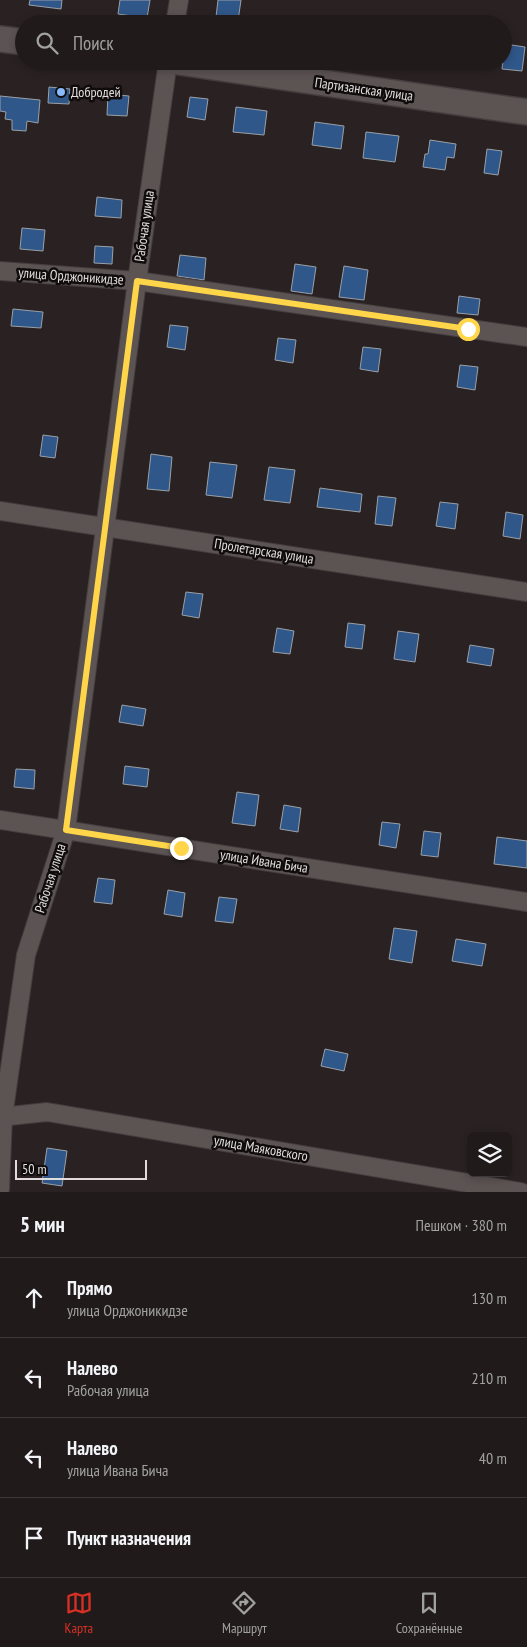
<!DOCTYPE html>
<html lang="ru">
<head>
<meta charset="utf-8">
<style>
	body { margin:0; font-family:"PT Sans Narrow",sans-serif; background:#2d2727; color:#f1f3f6 }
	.controls { position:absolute; right:15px; bottom:15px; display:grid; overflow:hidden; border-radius:8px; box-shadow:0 2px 8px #0003 }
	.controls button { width:45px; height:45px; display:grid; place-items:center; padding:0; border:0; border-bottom:1px solid #3d3839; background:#201a1a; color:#f1f3f6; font:25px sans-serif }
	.scale { position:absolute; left:15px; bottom:12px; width:132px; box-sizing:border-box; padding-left:5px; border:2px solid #e1dcdc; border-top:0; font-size:14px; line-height:18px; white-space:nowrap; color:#e1dcdc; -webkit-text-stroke:4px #100c0c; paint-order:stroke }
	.stop { position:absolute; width:15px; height:15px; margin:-11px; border:4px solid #ffd54a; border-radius:50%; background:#fff }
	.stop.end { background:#ffd54a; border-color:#fff; box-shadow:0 1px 5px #0008 }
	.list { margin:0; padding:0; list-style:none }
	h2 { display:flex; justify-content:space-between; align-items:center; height:65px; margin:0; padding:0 20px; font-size:21px }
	h2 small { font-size:16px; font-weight:400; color:#a2a1a2 }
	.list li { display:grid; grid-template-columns:32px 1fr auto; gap:15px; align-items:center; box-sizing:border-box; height:80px; padding:0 20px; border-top:1px solid #3d3839 }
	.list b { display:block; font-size:19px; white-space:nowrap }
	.list p { margin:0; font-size:16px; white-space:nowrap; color:#a2a1a2 }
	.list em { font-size:16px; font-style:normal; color:#a2a1a2 }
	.icon { flex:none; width:28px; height:28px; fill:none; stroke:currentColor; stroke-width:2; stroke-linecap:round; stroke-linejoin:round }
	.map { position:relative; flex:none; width:527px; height:1192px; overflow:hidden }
	.search { position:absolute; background:#201a1a; box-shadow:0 2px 8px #0003; left:15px; right:15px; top:15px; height:55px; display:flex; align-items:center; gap:12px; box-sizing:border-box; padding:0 18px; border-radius:28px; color:#a2a1a2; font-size:19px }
	.sheet { height:385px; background:#201a1a }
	nav { display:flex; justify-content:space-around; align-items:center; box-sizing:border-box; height:70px; border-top:1px solid #3d3839; background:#201a1a; font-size:14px; color:#a2a1a2 }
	nav a { display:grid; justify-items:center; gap:2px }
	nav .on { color:#d93025 }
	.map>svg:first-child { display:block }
	.building { fill:#305789; stroke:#9aa0a7 }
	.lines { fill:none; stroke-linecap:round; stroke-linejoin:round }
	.minor-casing { stroke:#443d3d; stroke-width:20 }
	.secondary-casing { stroke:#443d3d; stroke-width:28 }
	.minor { stroke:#5c5353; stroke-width:18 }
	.secondary { stroke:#5c5353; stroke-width:25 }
	.route { stroke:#ffd54a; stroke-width:6 }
	.poi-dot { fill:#89bafc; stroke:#100c0c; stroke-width:2 }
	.labels { text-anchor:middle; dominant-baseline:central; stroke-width:5; stroke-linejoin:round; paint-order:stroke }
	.street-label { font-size:14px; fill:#e1dcdc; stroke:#100c0c }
	.poi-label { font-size:14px; fill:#e1dcdc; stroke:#100c0c; text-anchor:start }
</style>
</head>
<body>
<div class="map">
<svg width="527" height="1192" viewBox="0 0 527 1192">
	<rect width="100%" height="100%" fill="#2a2222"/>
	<!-- building -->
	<g class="building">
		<polygon points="30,0 62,0 61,9 29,5"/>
		<polygon points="120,0 150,0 147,18 118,14"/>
		<polygon points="218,0 241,0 238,21 216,17"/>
		<polygon points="505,44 525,47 522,71 502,69"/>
		<polygon points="49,87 70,89 69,104 48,103"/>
		<polygon points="108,94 129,96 127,116 107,115"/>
		<polygon points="0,96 40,100 38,123 27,121 26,131 12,130 12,120 5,119 6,112 0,111"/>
		<polygon points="190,97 208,99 205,120 187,117"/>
		<polygon points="236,107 267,111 264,135 233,132"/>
		<polygon points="315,122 344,126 341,149 312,145"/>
		<polygon points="366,132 399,136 395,162 363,158"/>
		<polygon points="430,140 456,144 454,158 447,157 445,170 423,167 425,154 428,154"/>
		<polygon points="487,149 502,151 498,175 484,173"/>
		<polygon points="97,197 122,200 121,218 95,216"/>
		<polygon points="22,228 45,230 43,251 20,249"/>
		<polygon points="95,246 113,247 112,264 94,263"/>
		<polygon points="180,255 206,258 204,280 177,276"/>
		<polygon points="295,264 316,267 312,294 291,291"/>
		<polygon points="344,266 368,270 364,300 339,297"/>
		<polygon points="459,296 480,299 478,315 457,313"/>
		<polygon points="13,309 43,312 41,328 11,326"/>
		<polygon points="170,325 188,327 185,350 167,347"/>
		<polygon points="278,338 296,340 293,363 275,360"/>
		<polygon points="363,347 381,349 378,372 360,369"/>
		<polygon points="460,365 478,367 475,390 457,387"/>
		<polygon points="43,435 58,437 55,458 40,456"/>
		<polygon points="151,454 172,457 169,491 147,489"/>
		<polygon points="210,462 237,465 232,498 206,495"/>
		<polygon points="269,467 295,470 290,503 264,500"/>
		<polygon points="320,488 362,494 360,512 317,507"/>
		<polygon points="378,496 396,498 392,526 375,524"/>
		<polygon points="440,502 458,504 455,529 436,526"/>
		<polygon points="506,512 523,515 520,539 503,536"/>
		<polygon points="186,592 203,594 199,618 182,615"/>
		<polygon points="348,623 365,625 362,649 345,647"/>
		<polygon points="277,628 294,631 290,654 273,652"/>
		<polygon points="398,631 419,634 415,662 394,659"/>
		<polygon points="470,645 494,649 491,666 467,662"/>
		<polygon points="122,705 146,709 143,726 119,722"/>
		<polygon points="125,766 149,769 147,787 123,784"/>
		<polygon points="16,769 35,770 34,789 14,787"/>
		<polygon points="237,792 259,795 255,826 232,823"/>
		<polygon points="284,805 301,808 298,832 280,829"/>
		<polygon points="382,822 400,824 396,848 379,845"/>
		<polygon points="424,831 441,833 438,857 421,855"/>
		<polygon points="497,837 527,841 527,868 494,864"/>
		<polygon points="98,878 115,880 112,904 94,902"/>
		<polygon points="168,890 185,893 182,917 164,914"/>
		<polygon points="219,897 237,899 233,923 215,921"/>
		<polygon points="394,928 417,931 412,963 389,959"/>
		<polygon points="456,939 486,944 482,966 452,961"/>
		<polygon points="325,1049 348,1054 344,1071 321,1066"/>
		<polygon points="47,1148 67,1151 62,1186 42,1183"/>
	</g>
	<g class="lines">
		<defs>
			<g id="minor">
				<polyline points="175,24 179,0"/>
				<polyline points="0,271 137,281 527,337"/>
				<polyline points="0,511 527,592"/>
				<polyline points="0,820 527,902"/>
				<polyline points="0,1117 47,1112 521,1192"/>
				<polyline points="0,1189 3,1117 26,955 66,830 137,281 168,61"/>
			</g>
			<g id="secondary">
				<polyline points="0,39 24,42"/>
				<polyline points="172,61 527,112"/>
			</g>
		</defs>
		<!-- minor casing -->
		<use href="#minor" class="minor-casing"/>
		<!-- secondary casing -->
		<use href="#secondary" class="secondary-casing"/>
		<!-- minor -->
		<use href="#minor" class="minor"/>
		<!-- secondary -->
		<use href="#secondary" class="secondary"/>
	</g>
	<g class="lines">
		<!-- route -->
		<polyline class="route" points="181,848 66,830 137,281 468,329"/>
	</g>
	<!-- markers -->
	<circle class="poi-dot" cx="61" cy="92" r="5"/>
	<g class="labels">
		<!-- street labels -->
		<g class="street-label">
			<text transform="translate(364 89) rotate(8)">Партизанская улица</text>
			<text transform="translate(144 226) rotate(-82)">Рабочая улица</text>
			<text transform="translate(71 276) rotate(4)">улица Орджоникидзе</text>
			<text transform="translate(264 551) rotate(9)">Пролетарская улица</text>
			<text transform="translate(264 861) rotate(9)">улица Ивана Бича</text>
			<text transform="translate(50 878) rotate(-72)">Рабочая улица</text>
			<text transform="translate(261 1148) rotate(10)">улица Маяковского</text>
		</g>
		<!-- poi labels -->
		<g class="poi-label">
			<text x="71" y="92">Добродей</text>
		</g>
	</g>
</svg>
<div class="controls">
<button><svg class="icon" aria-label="layers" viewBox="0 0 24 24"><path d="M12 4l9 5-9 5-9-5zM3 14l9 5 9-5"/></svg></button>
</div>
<div class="scale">50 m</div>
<div class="stop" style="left:468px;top:329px"></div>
<div class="stop end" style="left:181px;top:848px"></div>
<div class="search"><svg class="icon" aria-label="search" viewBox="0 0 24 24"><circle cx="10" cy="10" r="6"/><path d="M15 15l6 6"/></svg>Поиск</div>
</div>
<section class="sheet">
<h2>5 мин<small>Пешком · 380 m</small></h2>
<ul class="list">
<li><svg class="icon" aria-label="ahead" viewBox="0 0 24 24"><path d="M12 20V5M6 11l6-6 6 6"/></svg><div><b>Прямо</b><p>улица Орджоникидзе</p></div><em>130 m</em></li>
<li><svg class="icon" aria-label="left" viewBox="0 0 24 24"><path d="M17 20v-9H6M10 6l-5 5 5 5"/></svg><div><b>Налево</b><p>Рабочая улица</p></div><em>210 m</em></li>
<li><svg class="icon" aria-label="left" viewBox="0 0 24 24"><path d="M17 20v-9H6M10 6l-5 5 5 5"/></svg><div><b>Налево</b><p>улица Ивана Бича</p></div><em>40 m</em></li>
<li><svg class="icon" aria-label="arrive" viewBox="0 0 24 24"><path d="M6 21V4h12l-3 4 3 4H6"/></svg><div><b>Пункт назначения</b></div></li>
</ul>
</section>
<nav>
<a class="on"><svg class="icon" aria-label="map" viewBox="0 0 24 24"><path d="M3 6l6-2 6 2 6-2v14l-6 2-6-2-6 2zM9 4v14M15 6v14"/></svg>Карта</a>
<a><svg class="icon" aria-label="directions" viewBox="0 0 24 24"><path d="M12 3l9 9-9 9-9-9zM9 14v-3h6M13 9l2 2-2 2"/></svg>Маршрут</a>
<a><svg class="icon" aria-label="saved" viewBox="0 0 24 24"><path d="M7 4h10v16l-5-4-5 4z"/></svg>Сохранённые</a>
</nav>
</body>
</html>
